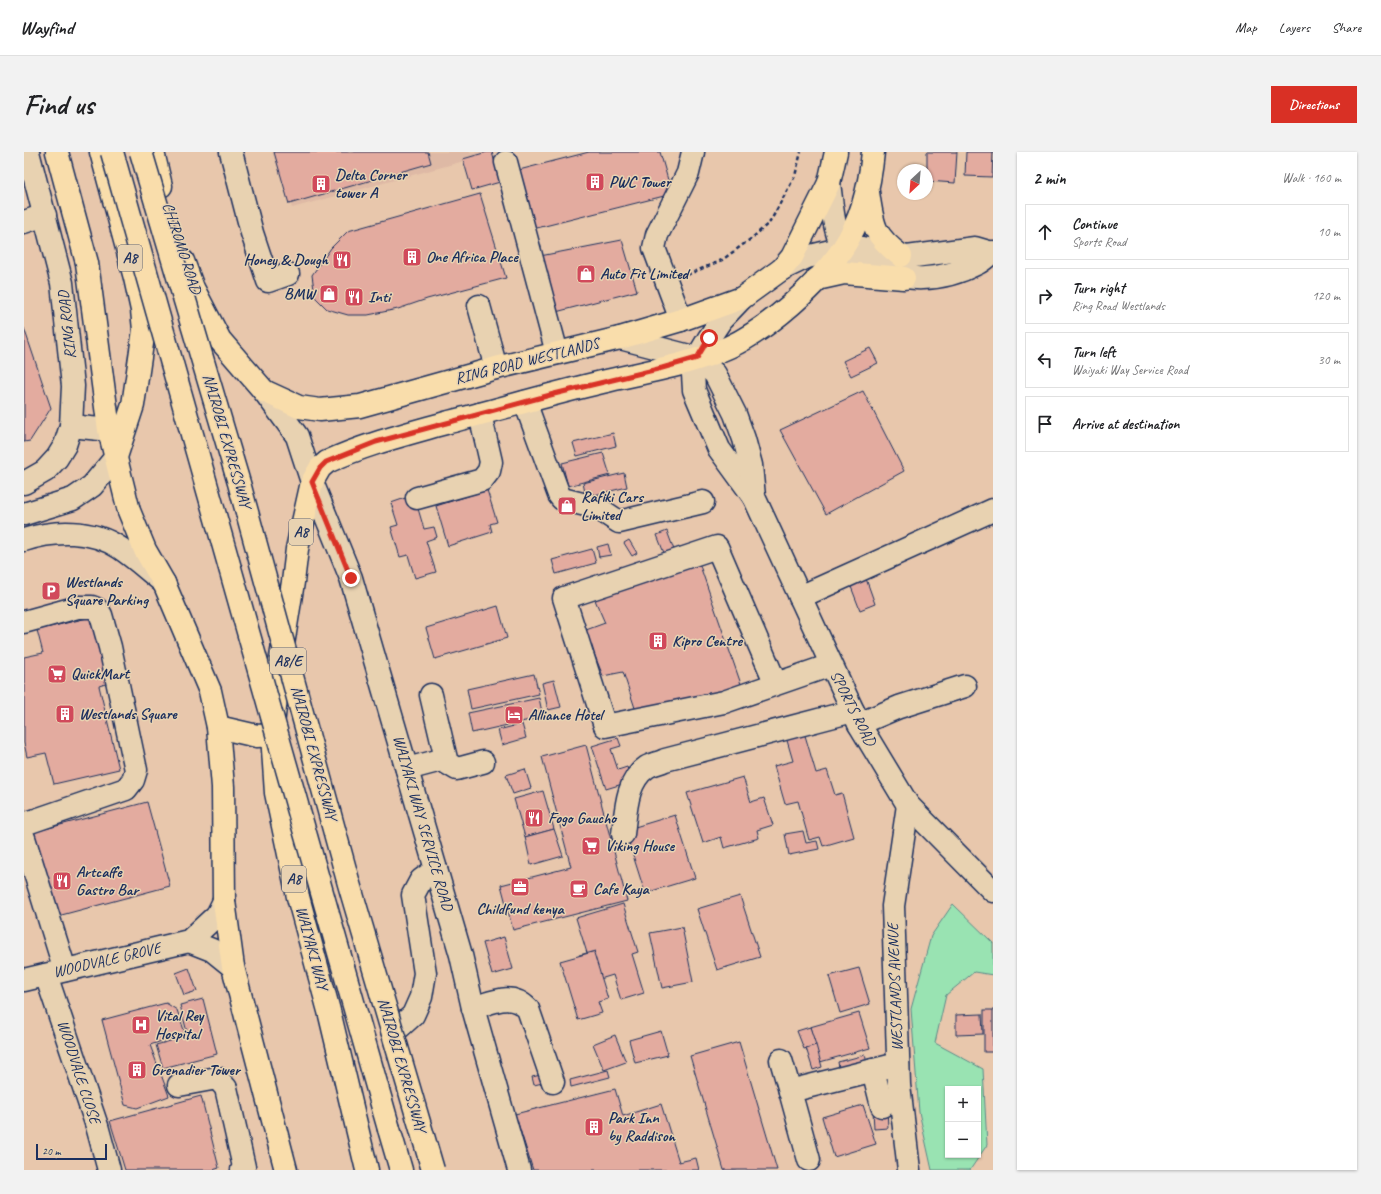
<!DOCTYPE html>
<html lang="en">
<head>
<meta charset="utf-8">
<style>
	body { margin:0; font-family:Caveat,sans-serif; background:#f2f2f2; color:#202124 }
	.controls { position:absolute; right:12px; bottom:12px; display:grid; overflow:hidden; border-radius:0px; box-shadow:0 1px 3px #0004 }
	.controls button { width:36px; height:36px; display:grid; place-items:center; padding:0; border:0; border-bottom:1px solid #e0e0e0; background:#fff; color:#202124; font:20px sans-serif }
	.compass { position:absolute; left:873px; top:12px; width:36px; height:36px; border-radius:50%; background:#fff; box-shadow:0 1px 3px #0004; rotate:206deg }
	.scale { position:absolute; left:12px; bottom:10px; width:71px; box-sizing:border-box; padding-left:4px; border:2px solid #1b2f5e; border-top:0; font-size:11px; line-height:14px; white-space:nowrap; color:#1b2f5e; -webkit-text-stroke:3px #e8d2b1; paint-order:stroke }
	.stop { position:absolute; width:12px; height:12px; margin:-9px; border:3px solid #d93025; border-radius:50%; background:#fff }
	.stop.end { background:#d93025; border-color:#fff; box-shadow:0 1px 4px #0008 }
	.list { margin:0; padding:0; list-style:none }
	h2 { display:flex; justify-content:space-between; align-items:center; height:52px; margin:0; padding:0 16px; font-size:17px }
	h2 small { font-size:13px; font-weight:400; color:#757577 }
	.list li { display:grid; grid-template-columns:26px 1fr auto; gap:12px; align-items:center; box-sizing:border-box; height:56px; margin:0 8px 8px; padding:0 8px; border:1px solid #e0e0e0; border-radius:0px }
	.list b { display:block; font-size:15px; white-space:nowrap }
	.list p { margin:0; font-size:13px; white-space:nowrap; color:#757577 }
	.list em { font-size:13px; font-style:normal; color:#757577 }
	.icon { flex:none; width:22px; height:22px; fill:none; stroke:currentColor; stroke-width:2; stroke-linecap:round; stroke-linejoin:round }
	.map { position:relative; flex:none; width:969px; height:1018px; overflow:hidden; border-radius:0px }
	header { display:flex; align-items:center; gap:24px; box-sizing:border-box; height:56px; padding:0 20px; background:#fff; border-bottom:1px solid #e0e0e0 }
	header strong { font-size:19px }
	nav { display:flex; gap:22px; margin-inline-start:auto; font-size:14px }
	.intro { display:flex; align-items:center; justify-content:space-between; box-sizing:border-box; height:96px; padding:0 24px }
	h1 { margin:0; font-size:28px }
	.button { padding:10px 18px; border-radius:0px; background:#d93025; color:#fff; font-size:14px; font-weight:700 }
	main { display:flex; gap:24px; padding:0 24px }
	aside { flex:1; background:#fff; border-radius:0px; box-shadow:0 1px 3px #0004 }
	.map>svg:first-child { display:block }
	.built { fill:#deb9a5 }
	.green { fill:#99e3b2; stroke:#5a8988; fill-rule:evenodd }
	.building { fill:#e3ab9f; stroke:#1b2f5e }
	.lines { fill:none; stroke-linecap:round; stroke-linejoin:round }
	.minor-casing { stroke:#1b2f5e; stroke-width:25 }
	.major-casing { stroke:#1b2f5e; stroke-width:25 }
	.highway-casing { stroke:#1b2f5e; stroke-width:25 }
	.path { stroke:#1b2f5e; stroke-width:2.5; stroke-dasharray:4 3; stroke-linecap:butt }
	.minor { stroke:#e8d2b1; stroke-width:22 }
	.major { stroke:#f9ddab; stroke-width:22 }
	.highway { stroke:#f9ddab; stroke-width:22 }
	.highway-bridge-casing { stroke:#1b2f5e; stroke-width:25; stroke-linecap:butt }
	.highway-bridge { stroke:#f9ddab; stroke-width:22 }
	.route { stroke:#d93025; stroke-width:5 }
	.labels { text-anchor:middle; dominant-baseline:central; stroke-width:3; stroke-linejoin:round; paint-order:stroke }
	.shield { fill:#e8d2b1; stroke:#586077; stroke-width:1 }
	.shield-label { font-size:15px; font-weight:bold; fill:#1b2f5e }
	.poi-label { font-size:16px; font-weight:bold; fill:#1b2f5e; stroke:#e8d2b1; text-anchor:start }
	.street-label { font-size:16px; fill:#1b2f5e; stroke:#e8d2b1 }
</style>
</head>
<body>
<header>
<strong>Wayfind</strong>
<nav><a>Map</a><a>Layers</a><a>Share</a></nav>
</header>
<div class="intro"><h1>Find us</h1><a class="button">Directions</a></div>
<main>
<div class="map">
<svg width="969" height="1018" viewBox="0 0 969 1018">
	<rect width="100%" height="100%" fill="#e8c7ac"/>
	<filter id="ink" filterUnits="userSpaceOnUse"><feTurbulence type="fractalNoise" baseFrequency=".025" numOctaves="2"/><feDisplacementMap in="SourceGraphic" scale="8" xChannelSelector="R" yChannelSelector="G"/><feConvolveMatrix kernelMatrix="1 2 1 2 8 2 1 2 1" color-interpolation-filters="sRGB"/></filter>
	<g filter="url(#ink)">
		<!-- built -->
		<polygon class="built" points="248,0 473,0 268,56"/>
		<!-- green -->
		<path class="green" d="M929,752l40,39v32l-19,-3 -28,23 -11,48 48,26 4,76 -17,25h-38l-13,-58 -8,-103 20,-73zM924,937h30v66h-30z"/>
		<!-- building -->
		<g class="building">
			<polygon points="250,0 404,0 407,11 265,52"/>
			<polygon points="463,0 468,0 476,30 448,38 439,7"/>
			<polygon points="565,0 636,0 648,42 509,77 495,18"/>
			<polygon points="903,0 933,0 931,31 903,29"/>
			<polygon points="942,0 969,0 968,25 941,24"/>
			<polygon points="456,42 482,126 403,147 374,157 344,163 324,163 303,157 291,145 288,123 307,96 324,79"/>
			<polygon points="598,88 613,139 528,161 511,105"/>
			<polygon points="0,176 27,256 6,289 0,290"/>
			<polygon points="846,196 854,211 827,224 819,209"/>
			<polygon points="839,239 880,319 802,362 756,278"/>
			<polygon points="589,281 592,294 553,304 549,291"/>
			<polygon points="579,301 586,323 544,334 538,311"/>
			<polygon points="600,321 603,335 562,345 559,331"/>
			<polygon points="463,338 473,370 466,372 468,380 424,394 412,354"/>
			<polygon points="390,343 400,377 410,375 413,385 402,389 412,420 391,426 384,403 376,405 367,375 374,373 367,351"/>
			<polygon points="643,379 650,398 640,401 633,383"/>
			<polygon points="605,388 613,401 608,404 600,391"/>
			<polygon points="584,392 587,403 575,405 573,395"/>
			<polygon points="568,397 572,411 532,422 528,408"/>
			<polygon points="673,405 718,535 614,565 599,520 579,524 569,499 562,478 581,471 568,441"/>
			<polygon points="840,421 851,452 836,458 824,427"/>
			<polygon points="474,454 483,486 411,507 402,476"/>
			<polygon points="72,464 88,530 75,534 95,617 30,632 22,601 3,605 0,591 0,505 19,501 13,478"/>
			<polygon points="510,522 515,542 447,557 443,537"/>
			<polygon points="530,528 537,555 524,558 518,531"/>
			<polygon points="515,546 519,565 448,581 444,561"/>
			<polygon points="498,572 502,586 478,593 474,578"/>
			<polygon points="780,580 792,621 803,618 811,643 818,641 830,685 799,694 796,685 785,688 774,649 761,652 750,614 769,609 762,585"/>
			<polygon points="594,586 597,594 587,597 594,618 603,615 608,629 582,637 568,594"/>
			<polygon points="562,593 603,749 489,778 477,733 547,715 518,605"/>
			<polygon points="501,617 507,636 489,642 482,623"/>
			<polygon points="719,625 727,650 740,646 749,673 733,678 735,686 700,696 697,685 679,691 663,641"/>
			<polygon points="519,639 530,677 501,685 490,647"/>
			<polygon points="123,650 146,734 30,765 6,681"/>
			<polygon points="651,663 671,726 621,741 601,678"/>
			<polygon points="530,677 539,704 507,713 501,685"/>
			<polygon points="779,679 782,691 793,689 795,697 765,703 761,682"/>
			<polygon points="716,744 736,805 693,818 673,757"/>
			<polygon points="599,752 614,800 608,802 620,841 597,848 589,823 563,831 555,803 563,801 552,766"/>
			<polygon points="658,775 669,830 638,836 626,781"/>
			<polygon points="480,785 489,817 468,823 459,791"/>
			<polygon points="572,799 570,801 584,847 574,850 578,861 554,868 536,809"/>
			<polygon points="165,816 173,839 160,843 152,821"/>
			<polygon points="835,816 846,852 816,861 805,824"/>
			<polygon points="179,847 193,902 139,916 132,893 164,884 156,853"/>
			<polygon points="142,851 153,858 161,881 126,893 145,944 113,956 101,953 78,868"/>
			<rect x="960" y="858" width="9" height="42"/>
			<polygon points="835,861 846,896 796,910 786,875"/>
			<polygon points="958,862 959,882 932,883 932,863"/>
			<polygon points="786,875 792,893 780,897 773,879"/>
			<polygon points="637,879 644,903 611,911 605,888"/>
			<polygon points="591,883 602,910 580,918 569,892"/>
			<polygon points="715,890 753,1018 700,1018 666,904"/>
			<polygon points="792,893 798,915 789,918 782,896"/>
			<polygon points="841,903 844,914 816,921 814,910"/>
			<polygon points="584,918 586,925 547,935 546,928"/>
			<polygon points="525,921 527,929 510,933 508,925"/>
			<polygon points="591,937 599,964 637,952 655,1010 672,1006 675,1018 509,1018 491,962"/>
			<polygon points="177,944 195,1016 189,1018 101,1018 86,969"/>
			<polygon points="839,953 852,992 810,1005 798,965"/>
			<polygon points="863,957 864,976 850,977 849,958"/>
		</g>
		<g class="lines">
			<defs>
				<g id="minor">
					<polyline points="207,0 228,81 244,129 264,122"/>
					<polyline points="482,10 533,201"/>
					<path d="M805,31c3,21 4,44 13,63 4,8 17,14 25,18 35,20 75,18 111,-1 6,-3 10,-8 15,-11"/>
					<polyline points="0,70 21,63"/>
					<polyline points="758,117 783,105 819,96 833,95 883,105 951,96 968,101"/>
					<polyline points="718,146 697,168 685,186 673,206 669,222 670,238 695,297 730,345 835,572 884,653 969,739"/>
					<polyline points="455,154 472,216"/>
					<polyline points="657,168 630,96 633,83 664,21 669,0"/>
					<polyline points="596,186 673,206 691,222 711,262 720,287 727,313 730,345"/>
					<polyline points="240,239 273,284 288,330 327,426 437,803 449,856 495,1018"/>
					<polyline points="501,250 535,343 538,347 574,356 595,370 679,350"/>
					<polyline points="47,274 85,278"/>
					<polyline points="0,331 21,319 33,306 41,293 47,274 49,234 38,131 4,0"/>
					<polyline points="393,346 458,328 465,319 467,310 456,262"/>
					<polyline points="0,362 49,347 68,334 92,305"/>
					<path d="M0,388c30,-10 68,-11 96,8 15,10 29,23 44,35"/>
					<polyline points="776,445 969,358"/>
					<polyline points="0,470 54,455 68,455 73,457 77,463 86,495 112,618 109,628 102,637 3,671 0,670"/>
					<polyline points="752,532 693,395 540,446 581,574 700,550 807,513"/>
					<polyline points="407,543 423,611 433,617 459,610"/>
					<polyline points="835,572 875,555 941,534"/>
					<polyline points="383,617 421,607"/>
					<polyline points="884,653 869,754 875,933 885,1018"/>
					<path d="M599,682c3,-23 3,-53 24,-67 5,-3 12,-4 18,-7l188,-49"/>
					<polyline points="0,686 41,818"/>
					<polyline points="165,789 188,798 209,815"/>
					<polyline points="22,823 73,974 85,1018"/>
					<polyline points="0,828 165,789 193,763 200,749"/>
					<path d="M449,856c20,-6 38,-17 55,1l25,73"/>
					<polyline points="369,881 389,863 397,845 401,821 389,743 397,728 412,717"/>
					<polyline points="757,908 766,939"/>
					<polyline points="849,918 858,954"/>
					<polyline points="155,933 193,926 202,936 220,1015 218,1018"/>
					<polyline points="785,1008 766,939 874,912"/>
				</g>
				<g id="major">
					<path d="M844,40c5,34 5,43 33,64"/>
					<polyline points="793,127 820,121 880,126"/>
					<polyline points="240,239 275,255 296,258 336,254 472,216 596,186 657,168 718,146 758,117 768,105 805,31 812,0"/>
					<path d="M288,330l8,-14 7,-6c39,-18 80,-28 122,-40 51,-13 102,-28 153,-40 42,-10 88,-17 127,-35 39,-18 90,-63 114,-99 19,-29 27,-63 30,-96"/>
				</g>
				<g id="highway">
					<polyline points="33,0 63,111 85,278 105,359 121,398 140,431 186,539 194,575 199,635 200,749 209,815 262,1018"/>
					<polyline points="77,0 111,126 118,158 120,178 109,253 92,305"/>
					<polyline points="129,0 137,34"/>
					<polyline points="159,109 169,136 196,188 240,239"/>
					<polyline points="288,330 273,397 269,430 255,518 248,583 252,641 274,745 305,859 343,1018"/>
					<polyline points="194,575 233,584 248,583"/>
					<polyline points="365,977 377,1018"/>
				</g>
			</defs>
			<!-- minor casing -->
			<use href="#minor" class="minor-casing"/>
			<!-- major casing -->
			<use href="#major" class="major-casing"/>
			<!-- highway casing -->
			<use href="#highway" class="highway-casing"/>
			<!-- path -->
			<polyline class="path" points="663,123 698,108 728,86 746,70 771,24 777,0"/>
			<!-- minor -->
			<use href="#minor" class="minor"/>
			<!-- major -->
			<use href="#major" class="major"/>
			<!-- highway -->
			<use href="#highway" class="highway"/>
			<defs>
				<g id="highway-bridge">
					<polyline points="88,0 365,977"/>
					<polyline points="117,0 215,331 325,732 409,1018"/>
				</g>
			</defs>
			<!-- highway-bridge casing -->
			<use href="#highway-bridge" class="highway-bridge-casing"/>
			<!-- highway-bridge -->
			<use href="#highway-bridge" class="highway-bridge"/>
		</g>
	</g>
	<g class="lines" filter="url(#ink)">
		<!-- route -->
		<polyline class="route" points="327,426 288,330 296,316 302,310 352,290 530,242 638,216 673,206 685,186"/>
	</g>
	<!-- icons -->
	<defs>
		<symbol id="building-square" viewBox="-11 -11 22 22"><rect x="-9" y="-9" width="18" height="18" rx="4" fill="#d1495b" stroke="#e8d2b1"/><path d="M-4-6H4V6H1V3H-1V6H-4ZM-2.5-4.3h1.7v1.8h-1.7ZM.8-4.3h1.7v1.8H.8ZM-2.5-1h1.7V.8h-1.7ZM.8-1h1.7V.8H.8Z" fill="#fff"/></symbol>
		<symbol id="restaurant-square" viewBox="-11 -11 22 22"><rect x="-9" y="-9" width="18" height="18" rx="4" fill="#d1495b" stroke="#e8d2b1"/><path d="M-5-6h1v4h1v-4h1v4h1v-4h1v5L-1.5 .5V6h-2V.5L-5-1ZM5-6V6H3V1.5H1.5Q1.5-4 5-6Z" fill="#fff"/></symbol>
		<symbol id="shop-square" viewBox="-11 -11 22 22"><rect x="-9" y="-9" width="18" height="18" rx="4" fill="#d1495b" stroke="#e8d2b1"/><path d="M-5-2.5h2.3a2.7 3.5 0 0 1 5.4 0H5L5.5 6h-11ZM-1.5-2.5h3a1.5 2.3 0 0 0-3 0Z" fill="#fff"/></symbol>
		<symbol id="parking-square" viewBox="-11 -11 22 22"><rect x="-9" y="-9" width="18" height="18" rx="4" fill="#d1495b" stroke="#e8d2b1"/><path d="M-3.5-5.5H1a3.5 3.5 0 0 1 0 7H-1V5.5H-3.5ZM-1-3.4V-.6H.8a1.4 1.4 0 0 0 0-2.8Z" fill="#fff"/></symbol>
		<symbol id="supermarket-square" viewBox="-11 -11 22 22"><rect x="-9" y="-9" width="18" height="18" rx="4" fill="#d1495b" stroke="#e8d2b1"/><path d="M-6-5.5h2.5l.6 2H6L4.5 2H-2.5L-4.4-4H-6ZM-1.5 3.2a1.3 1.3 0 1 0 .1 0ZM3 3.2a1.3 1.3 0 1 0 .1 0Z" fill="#fff"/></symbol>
		<symbol id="hotel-square" viewBox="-11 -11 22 22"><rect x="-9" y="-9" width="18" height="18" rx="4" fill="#d1495b" stroke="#e8d2b1"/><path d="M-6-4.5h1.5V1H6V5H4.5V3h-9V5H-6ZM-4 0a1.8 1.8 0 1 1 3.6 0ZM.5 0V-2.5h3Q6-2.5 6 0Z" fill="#fff"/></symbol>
		<symbol id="office-square" viewBox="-11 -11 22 22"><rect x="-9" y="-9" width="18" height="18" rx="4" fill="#d1495b" stroke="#e8d2b1"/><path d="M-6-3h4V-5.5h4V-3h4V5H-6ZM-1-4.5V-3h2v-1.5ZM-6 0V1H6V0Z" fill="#fff"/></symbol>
		<symbol id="cafe-square" viewBox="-11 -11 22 22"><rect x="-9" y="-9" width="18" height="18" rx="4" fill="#d1495b" stroke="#e8d2b1"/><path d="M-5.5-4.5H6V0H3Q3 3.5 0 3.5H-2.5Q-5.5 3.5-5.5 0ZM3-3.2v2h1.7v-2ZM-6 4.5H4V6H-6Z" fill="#fff"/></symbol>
		<symbol id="hospital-square" viewBox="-11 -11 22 22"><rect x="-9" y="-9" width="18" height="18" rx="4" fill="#d1495b" stroke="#e8d2b1"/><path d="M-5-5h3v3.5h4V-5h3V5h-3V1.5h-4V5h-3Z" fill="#fff"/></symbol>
	</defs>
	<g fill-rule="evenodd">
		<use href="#building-square" x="560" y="19" width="22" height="22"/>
		<use href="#building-square" x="286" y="21" width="22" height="22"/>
		<use href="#building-square" x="377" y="94" width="22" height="22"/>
		<use href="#restaurant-square" x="307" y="97" width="22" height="22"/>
		<use href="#shop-square" x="551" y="111" width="22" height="22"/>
		<use href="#shop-square" x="294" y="131" width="22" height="22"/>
		<use href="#restaurant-square" x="319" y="134" width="22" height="22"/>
		<use href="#shop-square" x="532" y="343" width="22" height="22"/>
		<use href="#parking-square" x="16" y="428" width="22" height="22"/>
		<use href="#building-square" x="623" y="478" width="22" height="22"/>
		<use href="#supermarket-square" x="22" y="511" width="22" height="22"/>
		<use href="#building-square" x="30" y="551" width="22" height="22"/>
		<use href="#hotel-square" x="479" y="552" width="22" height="22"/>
		<use href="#restaurant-square" x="499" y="655" width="22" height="22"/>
		<use href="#supermarket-square" x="556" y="683" width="22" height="22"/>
		<use href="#restaurant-square" x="27" y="718" width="22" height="22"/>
		<use href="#office-square" x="485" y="724" width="22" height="22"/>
		<use href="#cafe-square" x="544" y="726" width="22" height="22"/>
		<use href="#hospital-square" x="106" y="862" width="22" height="22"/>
		<use href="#building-square" x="102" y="907" width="22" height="22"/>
		<use href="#building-square" x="559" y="964" width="22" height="22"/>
	</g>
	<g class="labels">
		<!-- shield labels -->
		<g class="shield">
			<rect x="94" y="93" width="24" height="26" rx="3"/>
			<rect x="265" y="367" width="24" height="26" rx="3"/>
			<rect x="246" y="496" width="36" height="26" rx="3"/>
			<rect x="258" y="714" width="24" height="26" rx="3"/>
		</g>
		<g class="shield-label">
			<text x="106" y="106">A8</text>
			<text x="277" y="380">A8</text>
			<text x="264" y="509">A8/E</text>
			<text x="270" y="727">A8</text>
		</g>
		<!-- poi labels -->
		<g class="poi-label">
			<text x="311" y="23">Delta Corner<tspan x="311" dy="18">tower A</tspan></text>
			<text x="585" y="30">PWC Tower</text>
			<text x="402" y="105">One Africa Place</text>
			<text x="304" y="108" text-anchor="end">Honey &amp; Dough</text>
			<text x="576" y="122">Auto Fit Limited</text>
			<text x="291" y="142" text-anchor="end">BMW</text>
			<text x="344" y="145">Inti</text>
			<text x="557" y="345">Rafiki Cars<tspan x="557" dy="18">Limited</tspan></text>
			<text x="41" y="430">Westlands<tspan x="41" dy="18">Square Parking</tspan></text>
			<text x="648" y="489">Kipro Centre</text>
			<text x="47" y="522">QuickMart</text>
			<text x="55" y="562">Westlands Square</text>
			<text x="504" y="563">Alliance Hotel</text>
			<text x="524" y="666">Fogo Gaucho</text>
			<text x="581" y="694">Viking House</text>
			<text x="52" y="720">Artcaffe<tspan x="52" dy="18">Gastro Bar</tspan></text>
			<text x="569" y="737">Cafe Kaya</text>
			<text x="496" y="757" text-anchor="middle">Childfund kenya</text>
			<text x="131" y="864">Vital Rey<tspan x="131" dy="18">Hospital</tspan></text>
			<text x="127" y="918">Grenadier Tower</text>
			<text x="584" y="966">Park Inn<tspan x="584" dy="18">by Raddison</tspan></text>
		</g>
		<!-- street labels -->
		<g class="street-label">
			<text transform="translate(158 96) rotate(72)">CHIROMO ROAD</text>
			<text transform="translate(43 173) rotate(-96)">RING ROAD</text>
			<text transform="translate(503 209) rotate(-14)">RING ROAD WESTLANDS</text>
			<text transform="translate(203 289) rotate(74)">NAIROBI EXPRESSWAY</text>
			<text transform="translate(829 556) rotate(63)">SPORTS ROAD</text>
			<text transform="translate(290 601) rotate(75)">NAIROBI EXPRESSWAY</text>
			<text transform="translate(399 671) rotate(74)">WAIYAKI WAY SERVICE ROAD</text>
			<text transform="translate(288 796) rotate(75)">WAIYAKI WAY</text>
			<text transform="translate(83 808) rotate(-13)">WOODVALE GROVE</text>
			<text transform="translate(871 835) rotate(-92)">WESTLANDS AVENUE</text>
			<text transform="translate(378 913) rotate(74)">NAIROBI EXPRESSWAY</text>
			<text transform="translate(55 920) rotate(72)">WOODVALE CLOSE</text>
		</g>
	</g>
</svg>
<div class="controls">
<button>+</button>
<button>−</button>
</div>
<svg class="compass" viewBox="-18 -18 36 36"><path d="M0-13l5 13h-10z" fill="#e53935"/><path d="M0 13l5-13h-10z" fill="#757577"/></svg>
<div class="scale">20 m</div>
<div class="stop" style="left:685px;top:186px"></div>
<div class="stop end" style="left:327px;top:426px"></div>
</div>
<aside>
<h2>2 min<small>Walk · 160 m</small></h2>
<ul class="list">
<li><svg class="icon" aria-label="ahead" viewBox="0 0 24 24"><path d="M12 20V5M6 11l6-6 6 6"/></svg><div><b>Continue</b><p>Sports Road</p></div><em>10 m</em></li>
<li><svg class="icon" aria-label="right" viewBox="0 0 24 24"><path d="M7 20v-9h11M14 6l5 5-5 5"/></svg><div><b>Turn right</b><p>Ring Road Westlands</p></div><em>120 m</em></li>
<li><svg class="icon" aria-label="left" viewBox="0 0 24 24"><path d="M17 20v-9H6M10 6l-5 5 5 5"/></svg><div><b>Turn left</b><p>Waiyaki Way Service Road</p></div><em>30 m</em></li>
<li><svg class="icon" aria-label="arrive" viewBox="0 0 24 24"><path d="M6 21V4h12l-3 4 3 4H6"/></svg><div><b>Arrive at destination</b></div></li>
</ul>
</aside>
</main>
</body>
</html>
